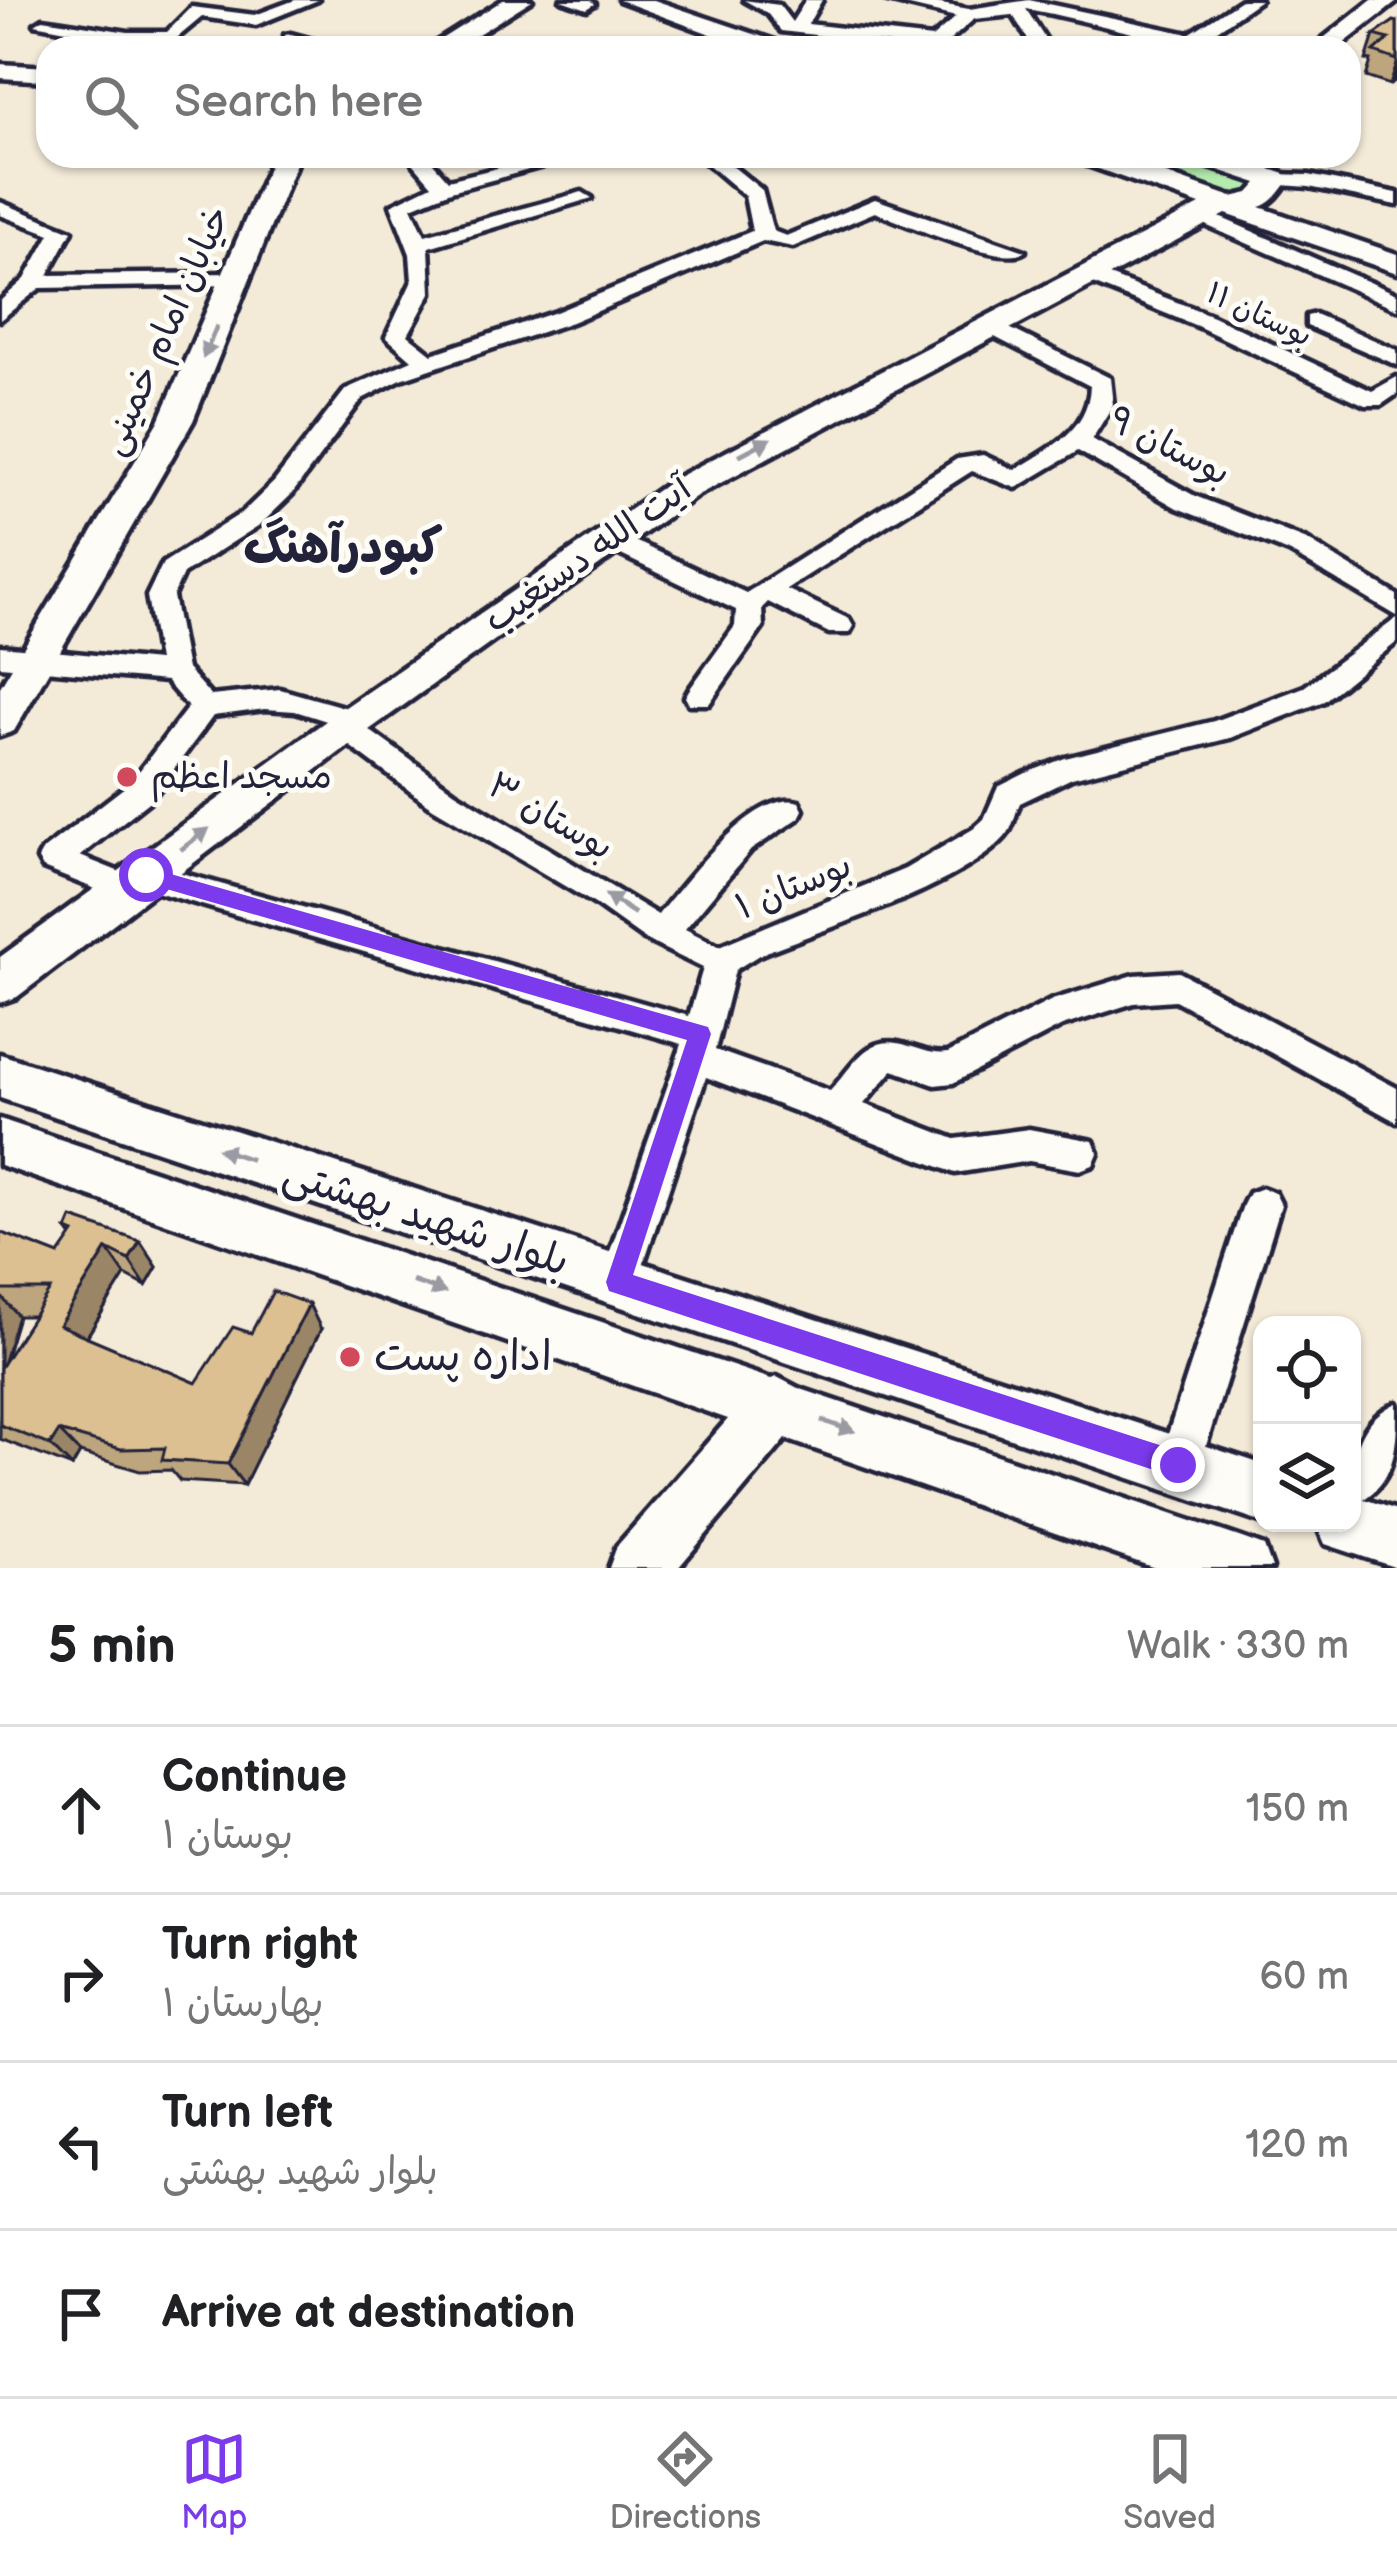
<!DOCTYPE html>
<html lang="en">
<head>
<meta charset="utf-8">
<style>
	body { margin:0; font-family:"Balsamiq Sans","Playpen Sans Arabic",sans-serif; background:#f2f2f2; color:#202124 }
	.controls { position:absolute; right:36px; bottom:36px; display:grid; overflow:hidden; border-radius:24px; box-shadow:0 3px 9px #0004 }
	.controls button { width:108px; height:108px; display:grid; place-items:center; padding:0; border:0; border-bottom:3px solid #e0e0e0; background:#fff; color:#202124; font:60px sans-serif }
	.stop { position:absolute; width:36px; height:36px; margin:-27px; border:9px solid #7c3aed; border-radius:50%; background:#fff }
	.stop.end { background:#7c3aed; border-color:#fff; box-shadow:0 3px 12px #0008 }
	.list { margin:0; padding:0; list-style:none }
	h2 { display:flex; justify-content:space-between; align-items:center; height:156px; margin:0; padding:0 48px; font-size:51px }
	h2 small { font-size:39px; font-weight:400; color:#757577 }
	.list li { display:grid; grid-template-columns:78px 1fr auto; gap:36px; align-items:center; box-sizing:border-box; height:168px; padding:0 48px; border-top:3px solid #e0e0e0 }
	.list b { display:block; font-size:45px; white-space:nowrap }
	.list p { margin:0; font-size:39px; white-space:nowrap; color:#757577 }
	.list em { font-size:39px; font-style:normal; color:#757577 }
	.icon { flex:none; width:66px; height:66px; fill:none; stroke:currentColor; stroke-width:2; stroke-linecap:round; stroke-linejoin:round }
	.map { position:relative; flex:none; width:1397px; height:1568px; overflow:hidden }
	.search { position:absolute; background:#fff; box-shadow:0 3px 9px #0004; left:36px; right:36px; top:36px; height:132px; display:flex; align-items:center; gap:30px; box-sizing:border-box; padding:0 42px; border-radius:36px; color:#757577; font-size:45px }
	.sheet { height:828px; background:#fff }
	nav { display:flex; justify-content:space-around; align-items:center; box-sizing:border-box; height:168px; border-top:3px solid #e0e0e0; background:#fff; font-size:33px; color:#757577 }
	nav a { display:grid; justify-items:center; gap:6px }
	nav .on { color:#7c3aed }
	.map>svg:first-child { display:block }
	.green { fill:#b5ebae; stroke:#6c8674; stroke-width:3 }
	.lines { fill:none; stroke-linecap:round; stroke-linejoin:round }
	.street-casing { stroke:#22223b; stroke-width:9 }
	.secondary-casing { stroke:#22223b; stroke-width:9 }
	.street { fill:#fdfcf7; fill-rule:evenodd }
	.secondary { fill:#fdfcf7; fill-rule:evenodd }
	.wall { fill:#bda57d; stroke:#22223b; stroke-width:3; fill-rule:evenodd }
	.shaded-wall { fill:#9a8666; stroke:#22223b; stroke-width:3 }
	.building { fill:#dcc091; stroke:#22223b; stroke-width:3 }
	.oneway { fill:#9a9aa2 }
	.route { fill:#7c3aed }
	.poi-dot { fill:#d1495b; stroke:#fdfcf7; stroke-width:4.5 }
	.labels { text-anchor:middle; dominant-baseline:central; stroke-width:10; stroke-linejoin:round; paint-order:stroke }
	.far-street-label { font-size:30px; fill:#22223b; stroke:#fdfcf7 }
	.street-label { font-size:36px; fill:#22223b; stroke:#fdfcf7 }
	.poi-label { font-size:36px; fill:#22223b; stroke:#fdfcf7; text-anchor:start }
	.near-street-label { font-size:42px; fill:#22223b; stroke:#fdfcf7 }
	.near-poi-label { font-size:42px; fill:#22223b; stroke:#fdfcf7; text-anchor:start }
	.district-label { font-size:48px; font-weight:bold; fill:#22223b; stroke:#fdfcf7 }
</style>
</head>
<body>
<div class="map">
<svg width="1397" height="1568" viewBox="0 0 1397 1568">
	<rect width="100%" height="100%" fill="#f3ead8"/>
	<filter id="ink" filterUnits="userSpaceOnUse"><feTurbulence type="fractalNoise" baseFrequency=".00833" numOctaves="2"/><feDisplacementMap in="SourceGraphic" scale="24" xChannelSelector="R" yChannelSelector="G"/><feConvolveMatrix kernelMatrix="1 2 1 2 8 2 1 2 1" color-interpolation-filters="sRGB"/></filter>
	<g filter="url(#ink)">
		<!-- green -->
		<polygon class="green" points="1109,156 1188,156 1261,184 1246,198 1232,199"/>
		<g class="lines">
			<defs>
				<g id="street">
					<polygon points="295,0 318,0 256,25 202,17 172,42 128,42 35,24 43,19 128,32 167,32 192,7 255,15"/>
					<polygon points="561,0 591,0 595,4 587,9"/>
					<path d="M744,0l35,5 13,17 14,-22h16l-14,24 124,14 24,-21 -72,-17h35l50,9 60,-9 160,34 52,-34h19l-54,38 29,10c-63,0 -144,-28 -209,-39l25,39h-18l-20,-33 -39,4 -28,25 3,4h-23l-145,-17 -14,-18z"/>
					<polygon points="291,34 328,44 331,48 285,43 285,35"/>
					<path d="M407,156h20l21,24 99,-24 26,2 -122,33 -39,16 13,28 157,-43 10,6 -163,49 2,46 -23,42 24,19 124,-42 196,-81 -7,-35 -47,-40h22l42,34 11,41 13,5 89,-37 150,52c-22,16 -122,-28 -150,-39l-82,35 -30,-6 -191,81 -171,57 -39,20 -70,95 -31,30 -78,50 -10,22 14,73 24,27 69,-7 85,24 4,7 -4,7 90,65 203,123c26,-31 96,-127 141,-113l4,8 -4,8 -48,32 -66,79 34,17 186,-77 68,-40 11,-10 14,-32 26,-13 41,-16 149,-37 90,-34 93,-69v24l-73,59 -94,37 -158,40 -52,25c-6,12 -6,24 -15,34 -46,51 -181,91 -246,118l-24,15 -20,80 115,41c26,-28 38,-60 79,-45 14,4 24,9 39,7l104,-53 82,-25 45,-3 218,116v34l-222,-122 -41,3 -72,23 -109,57 -18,2 -42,-15 -29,34 91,35 74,-10 64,12 5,12 -5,12 -13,5 -51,-9 -74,12 -249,-96 -69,206 -5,13 -14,6 -14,-6 -5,-13 83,-239 -539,-156 -4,10 -11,4 -85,-34 -5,-9 5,-9 87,-67 58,-76 -22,-26 -166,-15v-20l158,15 -11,-65 16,-33 80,-51 31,-30 72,-93 66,-29 -26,-23 26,-56 -2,-27 -19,-49 41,-20zM265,709l30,2 38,12 2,12 98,73 162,96 49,35 59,29 -14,48 -543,-153 -11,4 -5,9 -50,-20 72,-57 61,-83z"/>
					<polygon points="1275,174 1309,175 1397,193 1397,205 1309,187 1268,184 1265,180"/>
					<polygon points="0,202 72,231 48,275 236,273 247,279 236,285 40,288 0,320 0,301 25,279 50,234 0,215"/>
					<polygon points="1194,212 1208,212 1397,294 1397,309 1194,220"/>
					<polygon points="1091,269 1213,316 1372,391 1397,377 1397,394 1381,405 1365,405 1197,326 1083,280 1080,275"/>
					<polygon points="1315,314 1397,350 1397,365 1307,326 1307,316"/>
					<path d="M989,318l121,60 3,27 -21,34 103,57 112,44 90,55v21l-108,-64 -112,-44 -99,-57 -62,37 -44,-17 -186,118 63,30 4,7 -4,7h-20l-61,-31 -6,6 1,19 -54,77h-20l-4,-7 4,-7 46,-64 1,-16 -136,-65 -4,-6 4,-6h18l128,60 211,-134 26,-4 32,15c35,-22 73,-39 75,-84l-109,-56v-10z"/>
					<polygon points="1262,1188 1275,1193 1281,1205 1200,1465 1194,1480 1179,1486 1164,1480 1158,1465 1243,1205 1249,1193"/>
					<path d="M1397,1403c0,42 0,83 -45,102 0,-41 1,-83 45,-102z"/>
				</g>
				<g id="secondary">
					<polygon points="503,0 532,0 456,48 427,48"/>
					<polygon points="619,0 654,0 781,43 784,48 748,48"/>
					<polygon points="1372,0 1397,2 1338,48 1311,48"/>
					<polygon points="0,64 48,67 48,81 0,78"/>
					<polygon points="273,156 299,156 193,421 14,731 0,736 0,687 159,421"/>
					<path d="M1076,156h39l117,41 17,-4 9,-10 -64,-21 -3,-6h40l54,18 4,6c-8,11 -16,24 -29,27l137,47v19l-171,-59 -528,281 -329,235 -352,267 -17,6v-46l341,-247 333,-231 526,-274 -121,-43z"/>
					<polygon points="0,1054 1262,1464 1263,1523 0,1098"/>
					<polygon points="0,1119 771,1379 777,1377 798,1388 1242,1538 1264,1546 1272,1568 1155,1568 786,1439 678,1568 609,1568 617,1546 728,1419 0,1165"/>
					<polygon points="1352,1495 1397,1510 1397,1568 1325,1544 1316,1523 1352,1523"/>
				</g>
			</defs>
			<!-- street casing -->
			<use href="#street" class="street-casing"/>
			<!-- secondary casing -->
			<use href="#secondary" class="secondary-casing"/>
			<!-- street -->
			<use href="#street" class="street"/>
			<!-- secondary -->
			<use href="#secondary" class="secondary"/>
		</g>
		<!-- wall -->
		<g class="wall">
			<polygon points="1397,22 1397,82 1394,81 1390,85 1366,77 1371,61 1366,60 1374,35"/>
			<path d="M67,1230l73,11 17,26 -11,19 -21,-11 -38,62 109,46 55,-50 70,-4 -77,156 -64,-4 -9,-11 -31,1 -60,-18 -8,14 -72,-28v-207l59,23 13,-18zM18,1316h16l-30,47z"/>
		</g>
		<!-- shaded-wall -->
		<g class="shaded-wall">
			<polygon points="1397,64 1397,73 1394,81 1390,85"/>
			<polygon points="140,1241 157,1267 146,1286 129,1260"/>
			<polygon points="107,1249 125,1275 79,1349 59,1325"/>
			<polygon points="0,1295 18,1316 0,1374"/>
			<polygon points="309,1304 321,1329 244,1485 228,1464"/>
			<polygon points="59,1431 80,1453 72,1467 50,1445"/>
		</g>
		<!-- building -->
		<g class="building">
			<polygon points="1394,21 1397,22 1397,60 1374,52 1389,39 1374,35"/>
			<polygon points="72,1218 140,1241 129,1260 107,1249 59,1325 196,1383 233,1327 251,1333 273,1291 309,1304 228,1464 162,1460 165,1448 121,1449 59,1431 50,1445 0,1425 0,1368 50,1290 0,1290 0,1232 59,1255 74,1233 67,1230"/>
		</g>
		<!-- one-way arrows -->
		<defs><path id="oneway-solid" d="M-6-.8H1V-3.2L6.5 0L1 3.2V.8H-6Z" transform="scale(3)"/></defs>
		<g class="oneway">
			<use href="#oneway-solid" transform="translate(210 342) rotate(113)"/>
			<use href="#oneway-solid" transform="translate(755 447) rotate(-28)"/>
			<use href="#oneway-solid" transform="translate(195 839) rotate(-37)"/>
			<use href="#oneway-solid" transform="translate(620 904) rotate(-147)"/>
			<use href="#oneway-solid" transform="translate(234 1154) rotate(-162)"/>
			<use href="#oneway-solid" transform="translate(429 1287) rotate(19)"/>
			<use href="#oneway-solid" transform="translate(838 1426) rotate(19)"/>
		</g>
	</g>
	<!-- route -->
	<polygon class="route" points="146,867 708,1027 711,1034 633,1275 1178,1451 1188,1455 1192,1465 1188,1474 1178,1478 609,1291 606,1282 687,1040 139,881 139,870"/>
	<!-- markers -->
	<g class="poi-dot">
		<circle cx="127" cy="777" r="12"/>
		<circle cx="350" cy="1357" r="12"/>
	</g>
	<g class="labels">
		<!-- far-street labels -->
		<g class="far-street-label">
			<text transform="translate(1259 315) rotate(25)">بوستان ۱۱</text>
		</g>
		<!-- street labels -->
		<g class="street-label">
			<text transform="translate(166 331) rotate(-66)">خیابان امام خمینی</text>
			<text transform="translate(1169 447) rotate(27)">بوستان ۹</text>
			<text transform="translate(588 555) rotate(-35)">آیت الله دستغیب</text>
			<text transform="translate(550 817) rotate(30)">بوستان ۳</text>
			<text transform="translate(794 887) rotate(-22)">بوستان ۱</text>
		</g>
		<!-- poi labels -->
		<g class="poi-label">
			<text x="151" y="777">مسجد اعظم</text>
		</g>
		<!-- near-street labels -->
		<g class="near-street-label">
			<text transform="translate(426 1218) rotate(18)">بلوار شهید بهشتی</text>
		</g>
		<!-- near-poi labels -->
		<g class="near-poi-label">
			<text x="374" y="1357">اداره پست</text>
		</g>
		<!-- district labels -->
		<g class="district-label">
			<text x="343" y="547">کبودرآهنگ</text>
		</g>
	</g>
</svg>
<div class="controls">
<button><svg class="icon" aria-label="locate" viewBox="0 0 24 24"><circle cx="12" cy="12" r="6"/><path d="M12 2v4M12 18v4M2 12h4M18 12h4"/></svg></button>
<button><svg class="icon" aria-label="layers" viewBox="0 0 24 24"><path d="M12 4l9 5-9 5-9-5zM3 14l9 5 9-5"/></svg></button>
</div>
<div class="stop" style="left:146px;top:875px"></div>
<div class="stop end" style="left:1178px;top:1465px"></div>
<div class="search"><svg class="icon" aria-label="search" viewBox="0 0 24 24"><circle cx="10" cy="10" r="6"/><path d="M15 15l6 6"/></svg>Search here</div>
</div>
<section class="sheet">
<h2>5 min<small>Walk · 330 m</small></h2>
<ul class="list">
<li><svg class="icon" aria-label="ahead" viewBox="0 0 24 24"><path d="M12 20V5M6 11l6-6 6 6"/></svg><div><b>Continue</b><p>بوستان ۱</p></div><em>150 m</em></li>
<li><svg class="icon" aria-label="right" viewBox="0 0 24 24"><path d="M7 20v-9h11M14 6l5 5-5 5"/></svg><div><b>Turn right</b><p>بهارستان ۱</p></div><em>60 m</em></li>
<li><svg class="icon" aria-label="left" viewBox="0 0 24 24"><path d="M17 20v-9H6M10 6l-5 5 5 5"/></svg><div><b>Turn left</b><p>بلوار شهید بهشتی</p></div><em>120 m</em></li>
<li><svg class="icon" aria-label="arrive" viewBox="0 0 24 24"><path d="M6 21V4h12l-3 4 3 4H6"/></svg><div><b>Arrive at destination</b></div></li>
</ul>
</section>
<nav>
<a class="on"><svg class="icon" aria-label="map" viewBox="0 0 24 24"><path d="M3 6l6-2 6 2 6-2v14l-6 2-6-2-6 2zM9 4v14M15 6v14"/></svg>Map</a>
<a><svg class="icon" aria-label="directions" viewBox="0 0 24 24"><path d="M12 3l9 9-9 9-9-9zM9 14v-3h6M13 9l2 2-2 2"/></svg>Directions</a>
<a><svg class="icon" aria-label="saved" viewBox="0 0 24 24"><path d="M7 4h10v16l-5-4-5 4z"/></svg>Saved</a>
</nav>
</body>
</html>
